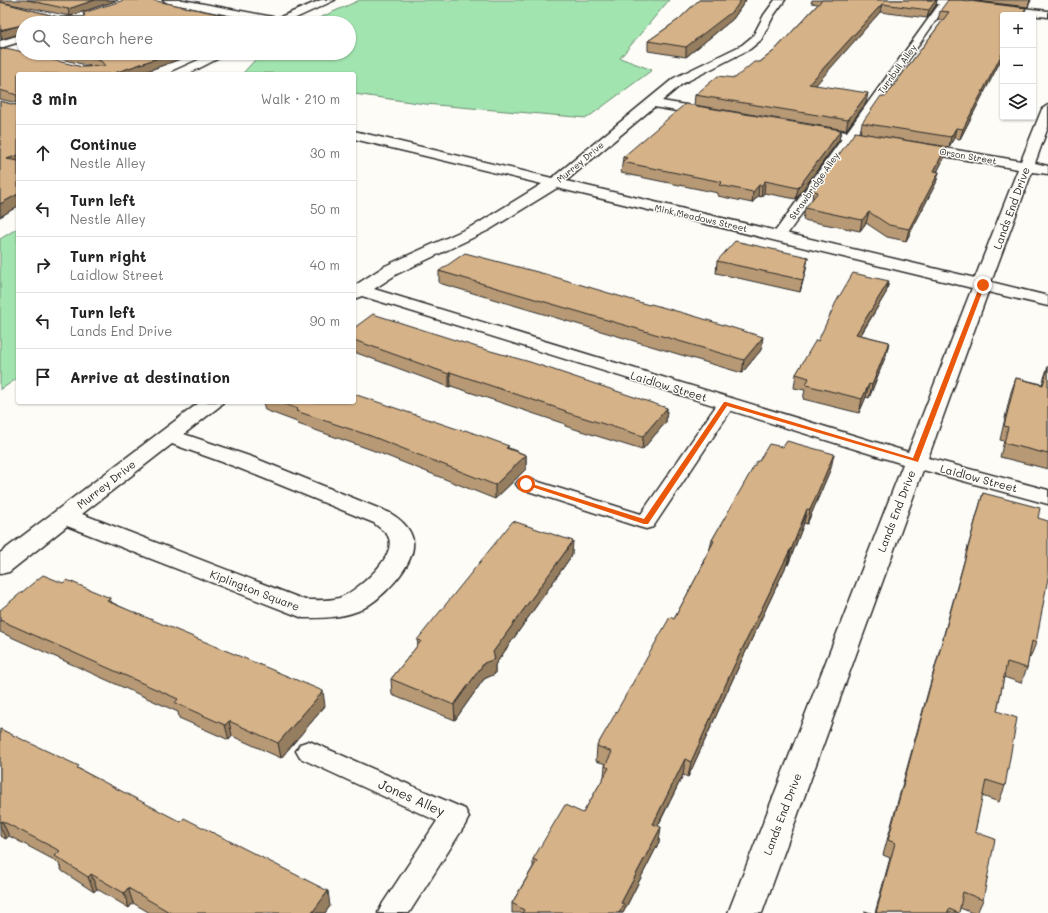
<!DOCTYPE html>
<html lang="en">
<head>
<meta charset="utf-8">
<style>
	body { margin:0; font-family:Mali,sans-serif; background:#f2f2f2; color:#222 }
	.controls { position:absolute; right:12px; top:12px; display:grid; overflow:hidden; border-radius:4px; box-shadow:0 1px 3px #0004 }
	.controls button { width:36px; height:36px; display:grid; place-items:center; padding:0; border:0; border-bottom:1px solid #e0e0e0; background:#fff; color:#222; font:20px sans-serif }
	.stop { position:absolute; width:12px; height:12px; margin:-9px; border:3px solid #ea580c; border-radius:50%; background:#fff }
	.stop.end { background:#ea580c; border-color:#fff; box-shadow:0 1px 4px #0008 }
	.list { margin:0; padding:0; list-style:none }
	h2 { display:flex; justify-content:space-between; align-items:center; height:52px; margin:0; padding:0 16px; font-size:17px }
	h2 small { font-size:13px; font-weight:400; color:#767676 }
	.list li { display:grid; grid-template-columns:26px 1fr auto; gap:12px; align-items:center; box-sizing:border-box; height:56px; padding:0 16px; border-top:1px solid #e0e0e0 }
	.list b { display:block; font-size:15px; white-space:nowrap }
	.list p { margin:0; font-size:13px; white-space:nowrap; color:#767676 }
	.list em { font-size:13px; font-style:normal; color:#767676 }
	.icon { flex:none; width:22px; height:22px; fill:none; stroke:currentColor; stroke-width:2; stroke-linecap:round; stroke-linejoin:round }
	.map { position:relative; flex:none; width:1048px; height:913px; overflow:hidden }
	.search { position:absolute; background:#fff; box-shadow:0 1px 3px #0004; left:16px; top:16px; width:340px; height:44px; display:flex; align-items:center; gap:10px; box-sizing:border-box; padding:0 14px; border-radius:22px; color:#767676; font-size:15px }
	.panel { position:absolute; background:#fff; box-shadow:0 1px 3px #0004; left:16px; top:72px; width:340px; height:332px; border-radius:4px }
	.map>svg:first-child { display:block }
	.green { fill:#a2e4af; stroke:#66886d }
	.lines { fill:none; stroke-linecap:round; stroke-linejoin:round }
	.service-casing { stroke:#2b2b2b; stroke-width:3 }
	.minor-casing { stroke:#2b2b2b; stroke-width:3 }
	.service { fill:#fdfcf7; fill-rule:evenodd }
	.minor { fill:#fdfcf7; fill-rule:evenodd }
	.wall { fill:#b79975; stroke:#2b2b2b }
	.shaded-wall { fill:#957d5f; stroke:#2b2b2b }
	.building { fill:#d5b288; stroke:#2b2b2b }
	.route { fill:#ea580c }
	.labels { text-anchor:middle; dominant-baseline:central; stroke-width:3; stroke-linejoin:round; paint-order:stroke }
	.far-street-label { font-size:9px; fill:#2b2b2b; stroke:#fdfcf7 }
	.street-label { font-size:11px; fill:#2b2b2b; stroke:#fdfcf7 }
	.near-street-label { font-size:13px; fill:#2b2b2b; stroke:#fdfcf7 }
</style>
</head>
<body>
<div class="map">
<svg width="1048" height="913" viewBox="0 0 1048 913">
	<rect width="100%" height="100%" fill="#fdfcf7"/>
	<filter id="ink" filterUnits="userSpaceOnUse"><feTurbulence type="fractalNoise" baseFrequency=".025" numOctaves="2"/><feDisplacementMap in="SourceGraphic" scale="8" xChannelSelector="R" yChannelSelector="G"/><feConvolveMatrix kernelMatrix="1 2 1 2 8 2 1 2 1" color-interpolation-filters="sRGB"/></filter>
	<g filter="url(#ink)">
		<!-- green -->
		<g class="green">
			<polygon points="360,0 669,0 620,58 652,70 587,118 425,104 354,94 354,74 243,73 255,60 266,53 349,53 349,23 308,23"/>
			<polygon points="18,228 18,378 0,390 0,239"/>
		</g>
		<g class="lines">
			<defs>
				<g id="service">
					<polygon points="942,0 950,0 784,239 774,239 772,236 774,233"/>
					<polygon points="726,399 732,400 735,404 653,527 646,529 639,527 519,488 516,484 519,480 526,478 641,514 720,400"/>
					<polygon points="309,741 465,809 469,817 465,825 409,913 378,913 383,903 437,821 300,758 296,751 300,744"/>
				</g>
				<g id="minor">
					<polygon points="163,0 183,0 278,18 321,0 335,0 285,23 269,23 168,3"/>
					<path d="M775,0h10l-11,15 -13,25 -11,9 -68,35 -20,17 53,9 1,3 -1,3 -5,1 -56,-10 -88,74 409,97 43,-109 -103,-18 -5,-1 -2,-3 2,-3 5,-1 106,18 21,-52 6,-4v22l-13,36 13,3v8l-16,-2 -41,110 57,14v10l-60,-14 -60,166 120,32v14l-125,-34 -161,443h-34l175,-449 -541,-168 -8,3v-13l31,-20 92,-42 65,-40 -188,-45v-8l198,47 122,-100 68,-33 11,-9 11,-21zM557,188l415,100 -64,164 -534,-163 23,-15 92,-44z"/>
					<polygon points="924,0 955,0 1048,11 1048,17 929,3"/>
					<polygon points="23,34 23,41 0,48 0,41"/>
					<polygon points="214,53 229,53 188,74 172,74 174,71"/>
					<polygon points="811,126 881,138 886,139 888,142 886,145 881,146 806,133 804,130 806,127"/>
					<path d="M200,402h23l-3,4 -36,28 68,23 138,56c10,6 21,15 23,28 3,25 -34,61 -55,70 -18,7 -36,7 -55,7l-236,-92 -58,46 -9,2v-21zM172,444l64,23 138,56c4,4 11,8 14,13 11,20 -32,56 -49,62 -10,3 -23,2 -34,2l-223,-86z"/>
				</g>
			</defs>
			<!-- service casing -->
			<use href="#service" class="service-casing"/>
			<!-- minor casing -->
			<use href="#minor" class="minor-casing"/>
			<!-- service -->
			<use href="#service" class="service"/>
			<!-- minor -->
			<use href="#minor" class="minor"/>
		</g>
		<!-- wall -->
		<g class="wall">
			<polygon points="0,0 118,0 70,16 0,2"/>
			<polygon points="699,0 746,0 733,19 686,57 648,51 648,41 678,20"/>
			<polygon points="812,0 937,0 936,5 927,18 880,12 815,85 866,103 846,130 694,105 695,95 735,78 760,62 774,51 818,4 811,3"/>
			<polygon points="968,0 1031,0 1028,7"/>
			<polygon points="0,2 58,17 83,17 84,16 83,13 232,17 233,23 23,23 23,44 21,43 19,35 21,34 2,39 0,38"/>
			<polygon points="940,11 1003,15 1003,56 960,139 954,138 949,147 860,133 862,123 885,97 943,20 938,20"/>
			<polygon points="0,50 82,67 90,66 35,53 194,53 194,54 139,74 18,74 18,206 0,217 0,101 15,105 17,103 0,99"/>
			<polygon points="841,130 839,140 796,199 764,193 761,197 758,196 752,203 718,196 718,193 621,173 623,157"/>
			<polygon points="944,158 937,172 939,172 936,183 906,241 887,237 866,223 860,231 803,220 805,208 812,200 813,191"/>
			<polygon points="808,257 800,292 716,273 717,261"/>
			<polygon points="439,271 761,350 742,373 439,283"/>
			<polygon points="889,281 886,293 861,335 889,342 886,355 869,398 866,397 859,413 803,399 805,390 794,388 796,374 818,341"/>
			<polygon points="354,328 667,408 666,422 642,450 565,426 565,424 451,386 449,387 354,352"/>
			<polygon points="1048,366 1048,469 1000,457 1004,441 1000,440 1011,392 1016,378 1042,384"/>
			<polygon points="263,402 354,402 509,448 526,455 526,469 495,499 372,450 298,424 297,422 265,410"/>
			<polygon points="759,461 831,468 807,524 804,523 788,565 787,564 731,683 688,777 683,775 658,826 659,842 623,913 512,913 512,903 533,867 533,859 583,813 604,777 605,766 606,764 596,761 597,746 674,619 702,567 703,562 710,548 712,540"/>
			<polygon points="983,493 1038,518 1036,643 1030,658 1029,657 1027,668 1021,683 1004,677 997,711 1005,786 999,802 982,796 975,832 983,900 977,913 973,913 960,908 958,913 875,913 890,858 883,855 979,507"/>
			<polygon points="572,555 495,665 495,674 484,679 455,720 392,695 391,679 418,645 417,640"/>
			<polygon points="111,602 325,706 281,758 232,736 229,740 179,718 178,712 0,632 0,610"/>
			<polygon points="0,729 81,770 330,906 325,913 150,913 133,903 129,908 97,889 94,892 62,871 58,862 9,836 6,839 0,836"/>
		</g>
		<!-- shaded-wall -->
		<g class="shaded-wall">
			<polygon points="95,0 118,0 70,16 68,9"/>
			<polygon points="741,0 746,0 733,19 686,57 686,47"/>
			<polygon points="936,0 937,0 936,5 927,18 929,10"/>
			<polygon points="1030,0 1031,0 1028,7"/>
			<polygon points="882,4 880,12 808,94 809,84"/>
			<polygon points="1026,8 1024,15 1022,15"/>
			<polygon points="232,17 233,23 214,23"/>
			<polygon points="22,25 23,33 2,39 0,31"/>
			<polygon points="1003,52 1003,56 960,139 963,129"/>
			<polygon points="172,53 194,53 194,54 139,74 112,74"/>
			<polygon points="868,93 866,103 846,130 848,120"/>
			<polygon points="956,128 954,138 949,147 951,137"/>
			<polygon points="841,130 839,140 796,199 798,188"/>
			<polygon points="946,147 944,158 932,182 934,171"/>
			<polygon points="18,155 18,166 7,159"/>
			<polygon points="939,172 936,183 906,241 909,229"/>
			<polygon points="765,181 764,193 761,197 762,185"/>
			<polygon points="759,185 758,196 752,203 753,192"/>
			<polygon points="18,194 18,206 0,217 0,204"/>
			<polygon points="869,212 866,223 860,231 862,220"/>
			<polygon points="808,257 806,270 800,292 803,280"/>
			<polygon points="889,281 886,293 853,347 856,334"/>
			<polygon points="763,337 761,350 742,373 744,360"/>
			<polygon points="889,342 886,355 869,398 872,385"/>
			<polygon points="450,372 451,386 449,387 449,374"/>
			<polygon points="869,384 866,397 859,413 862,399"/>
			<polygon points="667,408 666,422 642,450 643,436"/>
			<polygon points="834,454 831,468 807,524 810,510"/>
			<polygon points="526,455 526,469 495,499 495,485"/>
			<polygon points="807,509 804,523 788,565 791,550"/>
			<polygon points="573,541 572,555 495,665 495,674 484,679 455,720 454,705 484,663 493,652"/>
			<polygon points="790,550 787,564 731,683 688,777 691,762 733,668"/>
			<polygon points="110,598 115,613 107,601"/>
			<polygon points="323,691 325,706 281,758 278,743"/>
			<polygon points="229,721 232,736 229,740 225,725"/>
			<polygon points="685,759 683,775 651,839 653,824"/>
			<polygon points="2,821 9,836 6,839 0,827 0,823"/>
			<polygon points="661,827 659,842 623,913 619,913 621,903"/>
			<polygon points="91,874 97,889 94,892 88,877"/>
			<polygon points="128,888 133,903 129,908 124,893"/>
			<polygon points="328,891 330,906 325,913 312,913"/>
		</g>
		<!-- building -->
		<g class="building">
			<polygon points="27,0 95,0 68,9"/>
			<polygon points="124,0 152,0 232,17 214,23 23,23 23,36 19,35 22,33 22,25 0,30 0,2 58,17 83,17 85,15 83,13"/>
			<polygon points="699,0 741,0 734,10 686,47 648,41 678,20"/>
			<polygon points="822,0 936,0 929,10 882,4 809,84 868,93 848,120 695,95 718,76 735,78 754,62 760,62 774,51"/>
			<polygon points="948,0 961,0 1026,8 1022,15 1003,15 1003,52 963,129 956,128 951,137 862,123 881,96 885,97 949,12 940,11"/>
			<polygon points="6,48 23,52 23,53 25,53 82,67 105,66 101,61 68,53 172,53 112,74 18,74 18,155 7,159 18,161 18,194 0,204 0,101 15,105 17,104 17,95 0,90 0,50"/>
			<polygon points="685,104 841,130 798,188 765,181 762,185 759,185 753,192 719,185 722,182 622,162 627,158 623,157"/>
			<polygon points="855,132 946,147 934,171 939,172 909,229 889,225 869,212 862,220 805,208 818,192 813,191"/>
			<polygon points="735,241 808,257 803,280 717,261"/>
			<polygon points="465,253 545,274 649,305 651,304 694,316 763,337 744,360 439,271"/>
			<polygon points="853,273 889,281 856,334 889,342 872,385 869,384 862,399 806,385 809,378 796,374 810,350 816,340 818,341 836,302"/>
			<polygon points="373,314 480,348 530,362 667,408 643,436 565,412 566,411 450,372 449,374 354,340 354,328"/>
			<polygon points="1048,367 1048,454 1004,443 1008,427 1004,426 1016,378 1043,385"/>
			<polygon points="354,394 463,431 465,430 509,446 506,448 526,455 495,485 371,436 296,411 298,409 278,402 354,402"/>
			<polygon points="787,441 834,454 810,510 807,509 791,550 790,550 733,668 691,762 685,759 653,824 661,827 621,903 624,904 619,913 522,913 524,910 512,903 537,861 533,859 565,805 583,813 609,768 605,766 612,752 597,746 670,617 674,619 704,563 703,562 714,541 712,540 757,461 759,461 769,444 783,447"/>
			<polygon points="983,493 1040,508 1038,518 1048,521 1048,578 1036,643 1032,641 1027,668 1007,662 997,711 1017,718 1005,786 986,780 975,832 995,839 983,900 963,892 959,913 949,909 948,913 876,913 895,843 888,840"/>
			<polygon points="513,521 573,541 493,652 495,659 484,663 454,705 391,679 421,641 417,640"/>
			<polygon points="43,575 63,583 67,580 110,598 107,601 323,691 278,743 229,721 225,725 175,703 178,699 0,620 0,610"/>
			<polygon points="0,729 79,766 77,768 181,822 184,818 328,891 312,913 171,913 128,888 124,893 91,874 88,877 55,856 60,851 2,821 0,823"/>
			<polygon points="865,911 871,913 865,913"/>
		</g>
	</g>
	<!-- route -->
	<polygon class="route" points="983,284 985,285 918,462 727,406 648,524 644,524 523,484 529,483 644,519 724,402 726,402 913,458 980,285"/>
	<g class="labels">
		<!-- far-street labels -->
		<g class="far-street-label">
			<text transform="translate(897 69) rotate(-54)">Turnbull Alley</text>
			<text transform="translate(968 156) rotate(10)">Orson Street</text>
			<text transform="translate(580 162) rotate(-40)">Murrey Drive</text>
			<text transform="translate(814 186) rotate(-55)">Strawbridge Alley</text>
			<text transform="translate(701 218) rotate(13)">Mink Meadows Street</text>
		</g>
		<!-- street labels -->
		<g class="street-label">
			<text transform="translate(1011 208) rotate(-70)">Lands End Drive</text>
			<text transform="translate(669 386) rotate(17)">Laidlow Street</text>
			<text transform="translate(979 478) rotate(15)">Laidlow Street</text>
			<text transform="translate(106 484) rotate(-38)">Murrey Drive</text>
			<text transform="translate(896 511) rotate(-69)">Lands End Drive</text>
			<text transform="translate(255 590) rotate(21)">Kiplington Square</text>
			<text transform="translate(782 814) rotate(-69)">Lands End Drive</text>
		</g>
		<!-- near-street labels -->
		<g class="near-street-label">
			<text transform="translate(412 797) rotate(24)">Jones Alley</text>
		</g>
	</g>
</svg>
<div class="controls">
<button>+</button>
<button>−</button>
<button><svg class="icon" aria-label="layers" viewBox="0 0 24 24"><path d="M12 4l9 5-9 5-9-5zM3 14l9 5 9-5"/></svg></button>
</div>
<div class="stop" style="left:526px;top:484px"></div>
<div class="stop end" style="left:983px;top:285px"></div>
<div class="search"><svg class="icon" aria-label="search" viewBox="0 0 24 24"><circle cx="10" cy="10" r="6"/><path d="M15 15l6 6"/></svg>Search here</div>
<section class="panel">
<h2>3 min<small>Walk · 210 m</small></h2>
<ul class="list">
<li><svg class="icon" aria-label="ahead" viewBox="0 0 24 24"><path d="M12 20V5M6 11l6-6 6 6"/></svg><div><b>Continue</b><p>Nestle Alley</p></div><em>30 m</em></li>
<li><svg class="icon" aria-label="left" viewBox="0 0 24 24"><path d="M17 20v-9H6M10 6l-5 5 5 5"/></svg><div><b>Turn left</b><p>Nestle Alley</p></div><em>50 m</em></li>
<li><svg class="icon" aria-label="right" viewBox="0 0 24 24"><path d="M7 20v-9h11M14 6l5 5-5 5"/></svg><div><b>Turn right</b><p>Laidlow Street</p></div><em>40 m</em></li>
<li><svg class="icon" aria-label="left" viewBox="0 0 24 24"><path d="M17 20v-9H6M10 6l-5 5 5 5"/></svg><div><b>Turn left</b><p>Lands End Drive</p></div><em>90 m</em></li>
<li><svg class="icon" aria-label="arrive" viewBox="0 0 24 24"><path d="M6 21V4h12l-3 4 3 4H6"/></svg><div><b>Arrive at destination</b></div></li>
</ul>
</section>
</div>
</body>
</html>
